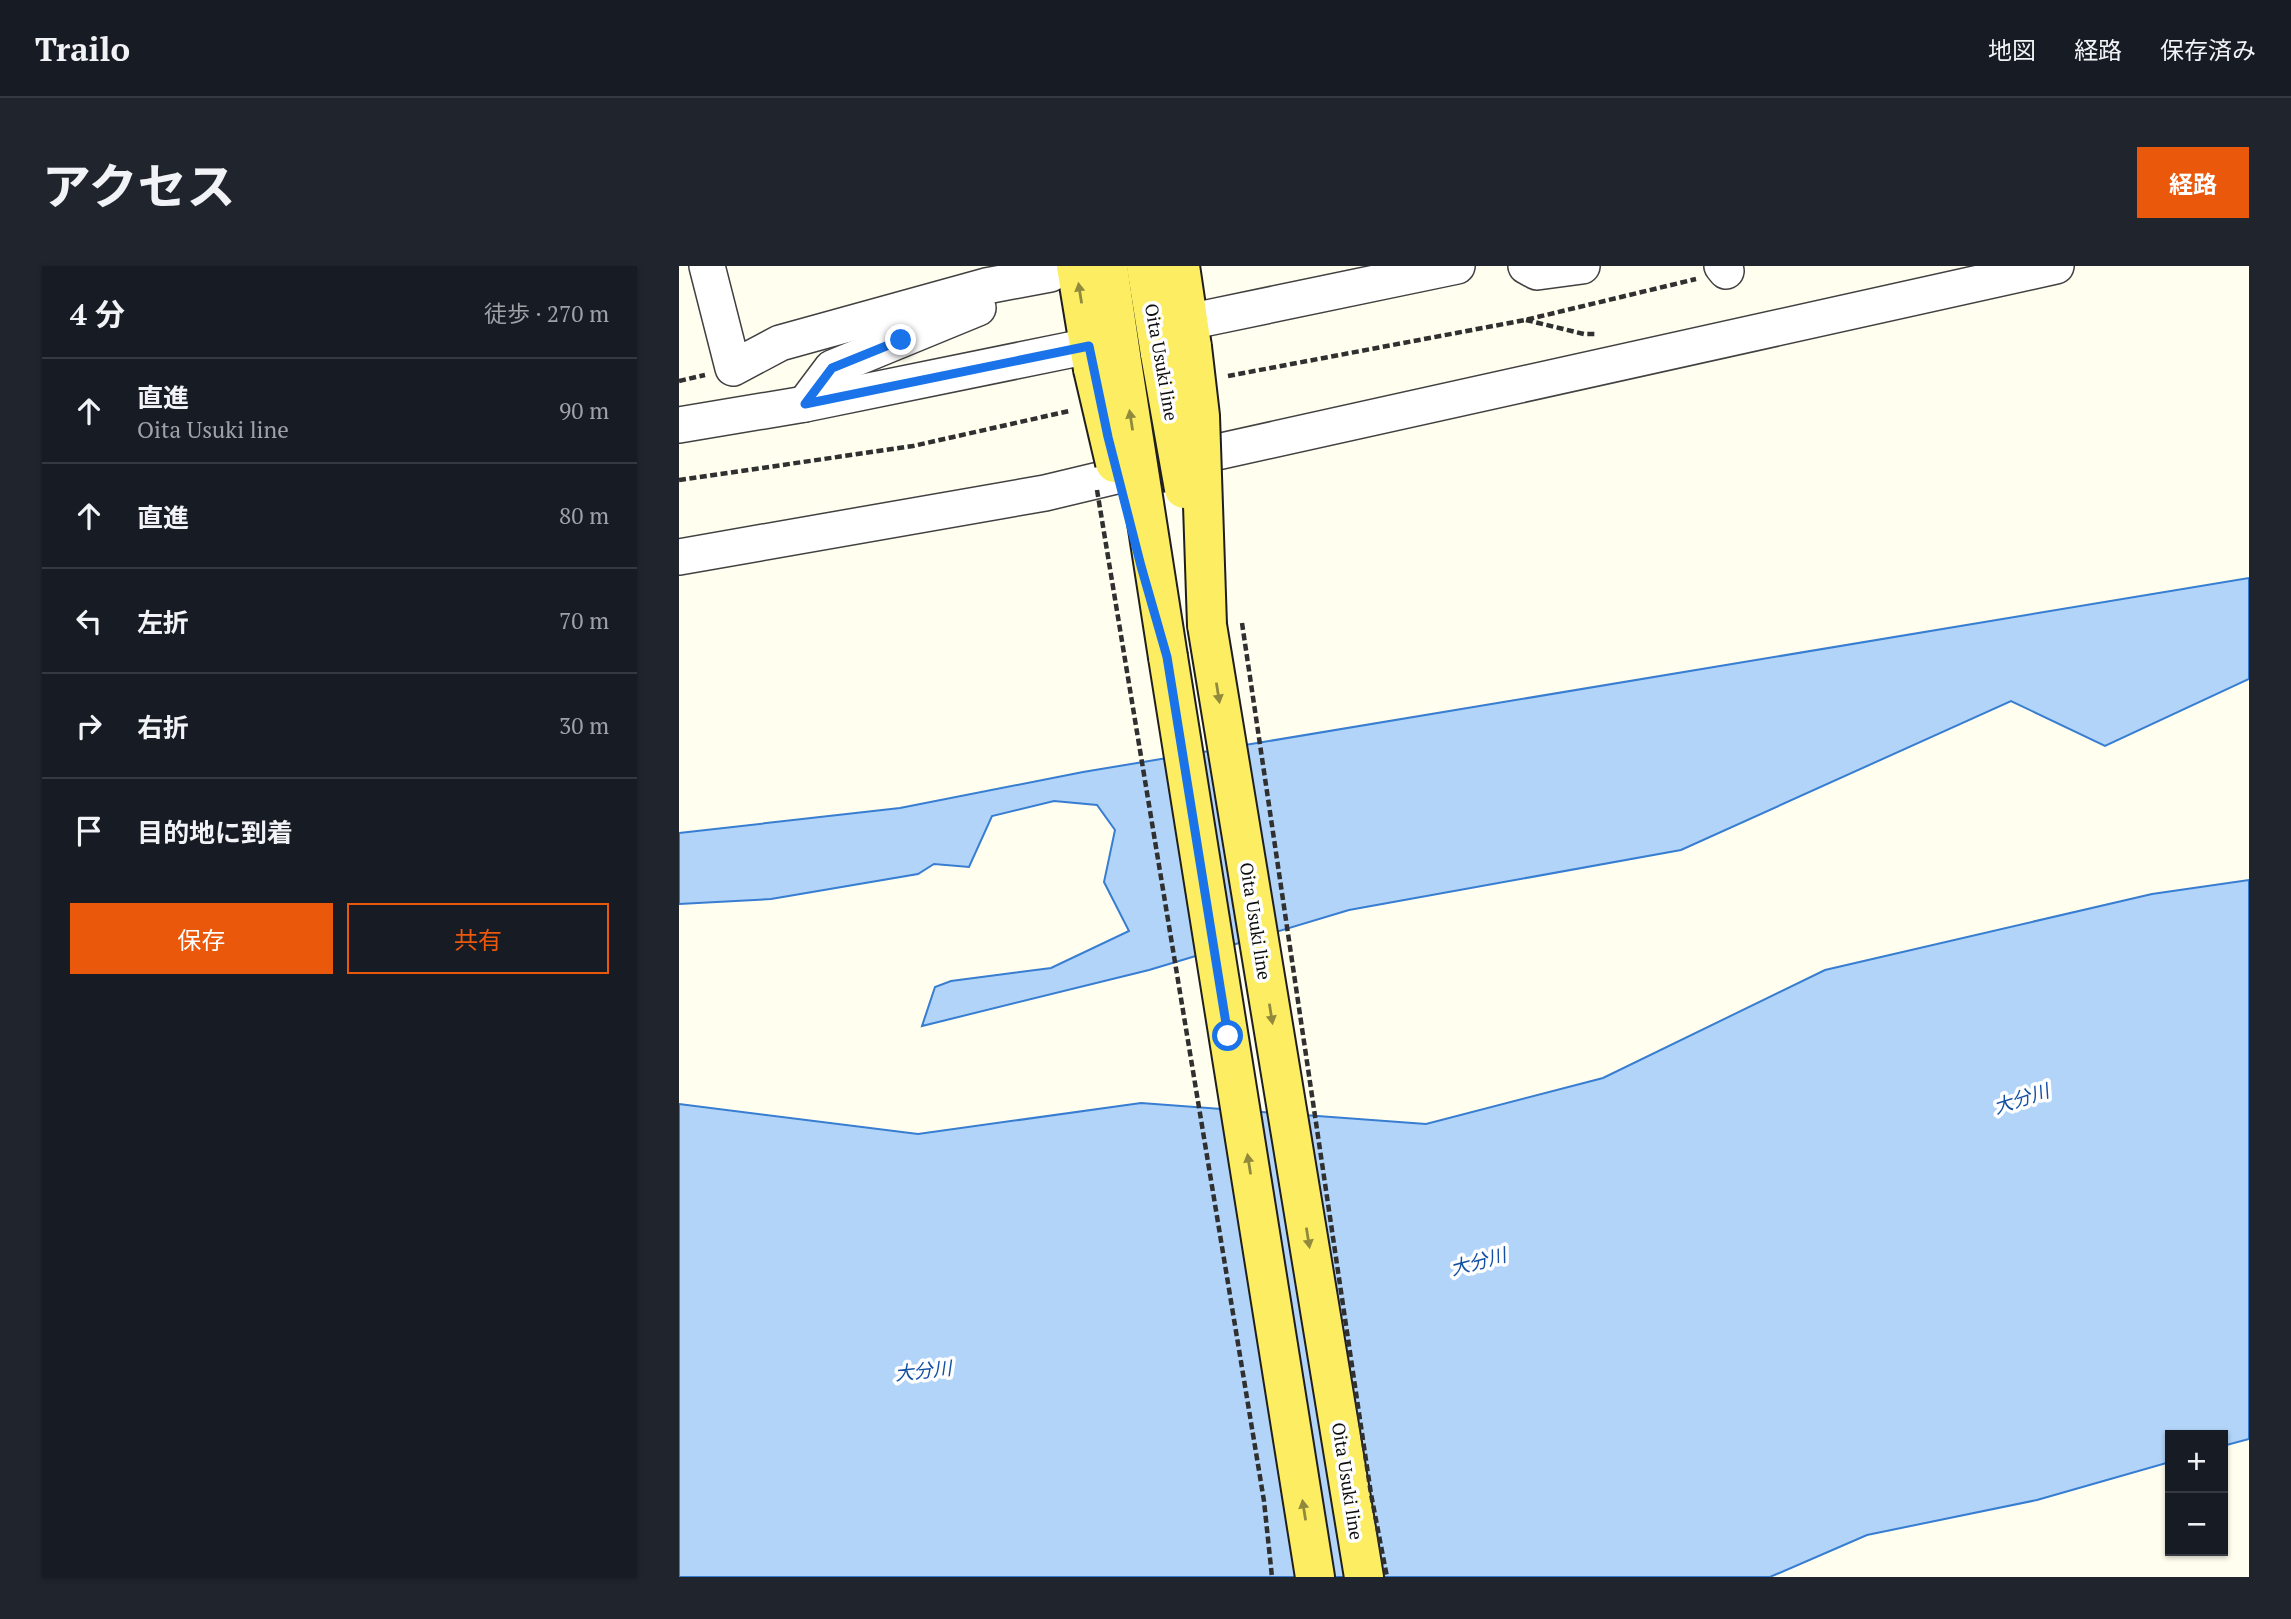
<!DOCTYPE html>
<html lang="ja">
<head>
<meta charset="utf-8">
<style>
	body { margin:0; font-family:"PT Serif","Noto Sans JP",serif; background:#20242c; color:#f1f3f6 }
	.controls { position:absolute; right:21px; bottom:21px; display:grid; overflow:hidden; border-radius:0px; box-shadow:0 2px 5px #0004 }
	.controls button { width:63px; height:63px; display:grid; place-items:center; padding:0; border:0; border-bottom:2px solid #363941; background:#171b24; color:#f1f3f6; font:35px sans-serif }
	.stop { position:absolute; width:21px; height:21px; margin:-16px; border:5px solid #1a73e8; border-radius:50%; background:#fff }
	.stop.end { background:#1a73e8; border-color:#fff; box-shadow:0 2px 7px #0008 }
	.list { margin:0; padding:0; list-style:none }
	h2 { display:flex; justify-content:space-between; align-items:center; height:91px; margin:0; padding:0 28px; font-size:30px }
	h2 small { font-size:23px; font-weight:400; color:#9ea1a6 }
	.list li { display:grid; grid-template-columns:46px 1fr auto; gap:21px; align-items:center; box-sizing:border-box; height:105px; padding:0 28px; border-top:2px solid #363941 }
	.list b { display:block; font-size:26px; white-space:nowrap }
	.list p { margin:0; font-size:23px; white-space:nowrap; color:#9ea1a6 }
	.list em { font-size:23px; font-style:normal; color:#9ea1a6 }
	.actions { display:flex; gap:14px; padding:21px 28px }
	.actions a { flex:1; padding:16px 0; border:2px solid #ea580c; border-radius:0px; text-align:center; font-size:24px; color:#ea580c }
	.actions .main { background:#ea580c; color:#fff }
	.icon { flex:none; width:38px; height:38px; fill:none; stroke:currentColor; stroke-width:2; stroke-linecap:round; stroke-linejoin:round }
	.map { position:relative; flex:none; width:1570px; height:1311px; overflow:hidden; border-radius:0px }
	header { display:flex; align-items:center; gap:42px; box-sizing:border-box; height:98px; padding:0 35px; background:#171b24; border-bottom:2px solid #363941 }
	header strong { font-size:33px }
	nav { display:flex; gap:38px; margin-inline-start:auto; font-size:24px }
	.intro { display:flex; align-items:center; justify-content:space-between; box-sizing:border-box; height:168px; padding:0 42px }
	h1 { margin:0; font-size:49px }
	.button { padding:18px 32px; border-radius:0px; background:#ea580c; color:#fff; font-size:24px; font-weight:700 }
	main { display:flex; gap:42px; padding:0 42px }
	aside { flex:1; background:#171b24; border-radius:0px; box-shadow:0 2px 5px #0004 }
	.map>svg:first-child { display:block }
	.water { fill:#b2d4f8; stroke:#377dd1; stroke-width:2 }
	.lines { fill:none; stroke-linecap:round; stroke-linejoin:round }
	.minor-casing { stroke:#414141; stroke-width:38 }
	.major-casing { stroke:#1f1f1f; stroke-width:42 }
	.path { stroke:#303030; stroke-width:4.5; stroke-dasharray:7 3.5; stroke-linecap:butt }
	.minor { stroke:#fff; stroke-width:35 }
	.major { stroke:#fced62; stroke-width:38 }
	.major-bridge-casing { stroke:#1f1f1f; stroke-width:42; stroke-linecap:butt }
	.path-bridge { stroke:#303030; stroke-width:4.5; stroke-dasharray:7 3.5; stroke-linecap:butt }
	.major-bridge { stroke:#fced62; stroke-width:38 }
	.oneway { fill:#91893c }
	.route { stroke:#1a73e8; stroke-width:9 }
	.labels { text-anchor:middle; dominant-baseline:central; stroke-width:7; stroke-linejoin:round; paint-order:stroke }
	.street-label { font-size:18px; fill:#0e0e0e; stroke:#fff }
	.water-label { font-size:19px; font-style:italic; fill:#1350a4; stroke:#fff }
</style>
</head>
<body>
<header>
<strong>Trailo</strong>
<nav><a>地図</a><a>経路</a><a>保存済み</a></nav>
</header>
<div class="intro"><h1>アクセス</h1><a class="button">経路</a></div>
<main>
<aside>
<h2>4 分<small>徒歩 · 270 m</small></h2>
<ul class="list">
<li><svg class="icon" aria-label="ahead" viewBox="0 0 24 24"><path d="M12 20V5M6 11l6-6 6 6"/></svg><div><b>直進</b><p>Oita Usuki line</p></div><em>90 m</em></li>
<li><svg class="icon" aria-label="ahead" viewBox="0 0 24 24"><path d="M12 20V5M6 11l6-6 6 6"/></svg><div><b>直進</b></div><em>80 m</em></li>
<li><svg class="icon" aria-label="left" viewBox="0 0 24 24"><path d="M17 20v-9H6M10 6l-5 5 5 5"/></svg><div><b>左折</b></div><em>70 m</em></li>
<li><svg class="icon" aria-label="right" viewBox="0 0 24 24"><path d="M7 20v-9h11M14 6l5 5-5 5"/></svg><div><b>右折</b></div><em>30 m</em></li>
<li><svg class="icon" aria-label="arrive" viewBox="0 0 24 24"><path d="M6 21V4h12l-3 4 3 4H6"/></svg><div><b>目的地に到着</b></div></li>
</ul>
<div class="actions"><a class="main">保存</a><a>共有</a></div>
</aside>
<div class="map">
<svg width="1570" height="1311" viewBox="0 0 1570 1311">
	<rect width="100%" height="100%" fill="#fffeef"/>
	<!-- water -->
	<g class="water">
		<polygon points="1570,312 1570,413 1426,480 1332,435 1002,584 670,644 470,704 243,760 256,721 272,715 372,702 450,665 425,616 436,564 418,539 375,535 313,550 290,601 255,598 239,608 92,633 0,638 0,567 221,542 404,506"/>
		<polygon points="1570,614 1570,1173 1544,1180 1544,1169 1491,1169 1491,1196 1358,1234 1188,1269 1091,1311 0,1311 0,838 239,868 462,837 747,858 924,812 1146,704 1473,628"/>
	</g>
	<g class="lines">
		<defs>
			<g id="minor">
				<polyline points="28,0 54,102 101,77 307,20 371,8"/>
				<polyline points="847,0 858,6 903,0"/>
				<polyline points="1043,0 1047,5"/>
				<polyline points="509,56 778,0"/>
				<polyline points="126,138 153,102 299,42"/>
				<polyline points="0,159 126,138 410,80"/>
				<polyline points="0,291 366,227 529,188 1377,0"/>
			</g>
			<g id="major">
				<polyline points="397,0 414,103"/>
				<polyline points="429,0 443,96"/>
				<polyline points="467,0 481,88"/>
				<polyline points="501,0 513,81"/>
				<polyline points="528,359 685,1311"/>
				<polyline points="489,391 636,1311"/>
			</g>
		</defs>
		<!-- minor casing -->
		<use href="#minor" class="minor-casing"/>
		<!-- major casing -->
		<use href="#major" class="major-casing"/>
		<!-- path -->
		<g class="path">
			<polyline points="847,54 905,68 917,68"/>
			<polyline points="549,110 846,54 1017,13"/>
			<polyline points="0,115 26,109"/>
			<polyline points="0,214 234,180 390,145"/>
		</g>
		<!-- minor -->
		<use href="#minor" class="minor"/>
		<!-- major -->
		<use href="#major" class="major"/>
		<defs>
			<g id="major-bridge">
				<polyline points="513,81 521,150 528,359"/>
				<polyline points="481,88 505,223"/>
				<polyline points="443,96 489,391"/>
				<polyline points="414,103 436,197"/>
			</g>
		</defs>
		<!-- major-bridge casing -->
		<use href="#major-bridge" class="major-bridge-casing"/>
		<!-- path-bridge -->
		<g class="path-bridge">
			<polyline points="418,224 585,1235 593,1311"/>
			<polyline points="563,357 692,1228 708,1311"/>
		</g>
		<!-- major-bridge -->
		<use href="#major-bridge" class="major-bridge"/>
	</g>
	<!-- one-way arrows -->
	<defs><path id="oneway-solid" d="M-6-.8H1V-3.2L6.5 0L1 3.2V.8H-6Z" transform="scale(1.75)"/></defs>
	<g class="oneway">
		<use href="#oneway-solid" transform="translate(401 27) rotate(-99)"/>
		<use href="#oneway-solid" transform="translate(452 154) rotate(-99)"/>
		<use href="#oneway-solid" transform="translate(539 427) rotate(81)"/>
		<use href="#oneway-solid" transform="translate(592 748) rotate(81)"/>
		<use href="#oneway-solid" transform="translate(570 898) rotate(-99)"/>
		<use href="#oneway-solid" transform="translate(629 972) rotate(81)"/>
		<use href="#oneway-solid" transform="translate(625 1244) rotate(-99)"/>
	</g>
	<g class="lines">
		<!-- route -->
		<polyline class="route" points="222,74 153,102 126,138 410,80 429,171 462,300 488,391 549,770"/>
	</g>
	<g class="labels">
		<!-- street labels -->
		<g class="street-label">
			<text transform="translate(483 96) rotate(80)">Oita Usuki line</text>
			<text transform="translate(577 655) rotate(81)">Oita Usuki line</text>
			<text transform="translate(669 1215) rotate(81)">Oita Usuki line</text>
		</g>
		<!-- water labels -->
		<g class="water-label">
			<text transform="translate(1342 832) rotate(-18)">大分川</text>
			<text transform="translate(799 995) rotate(-15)">大分川</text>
			<text transform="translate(244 1104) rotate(-6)">大分川</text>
		</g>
	</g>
</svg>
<div class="controls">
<button>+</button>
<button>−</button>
</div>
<div class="stop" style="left:549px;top:770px"></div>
<div class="stop end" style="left:222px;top:74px"></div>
</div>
</main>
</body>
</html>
